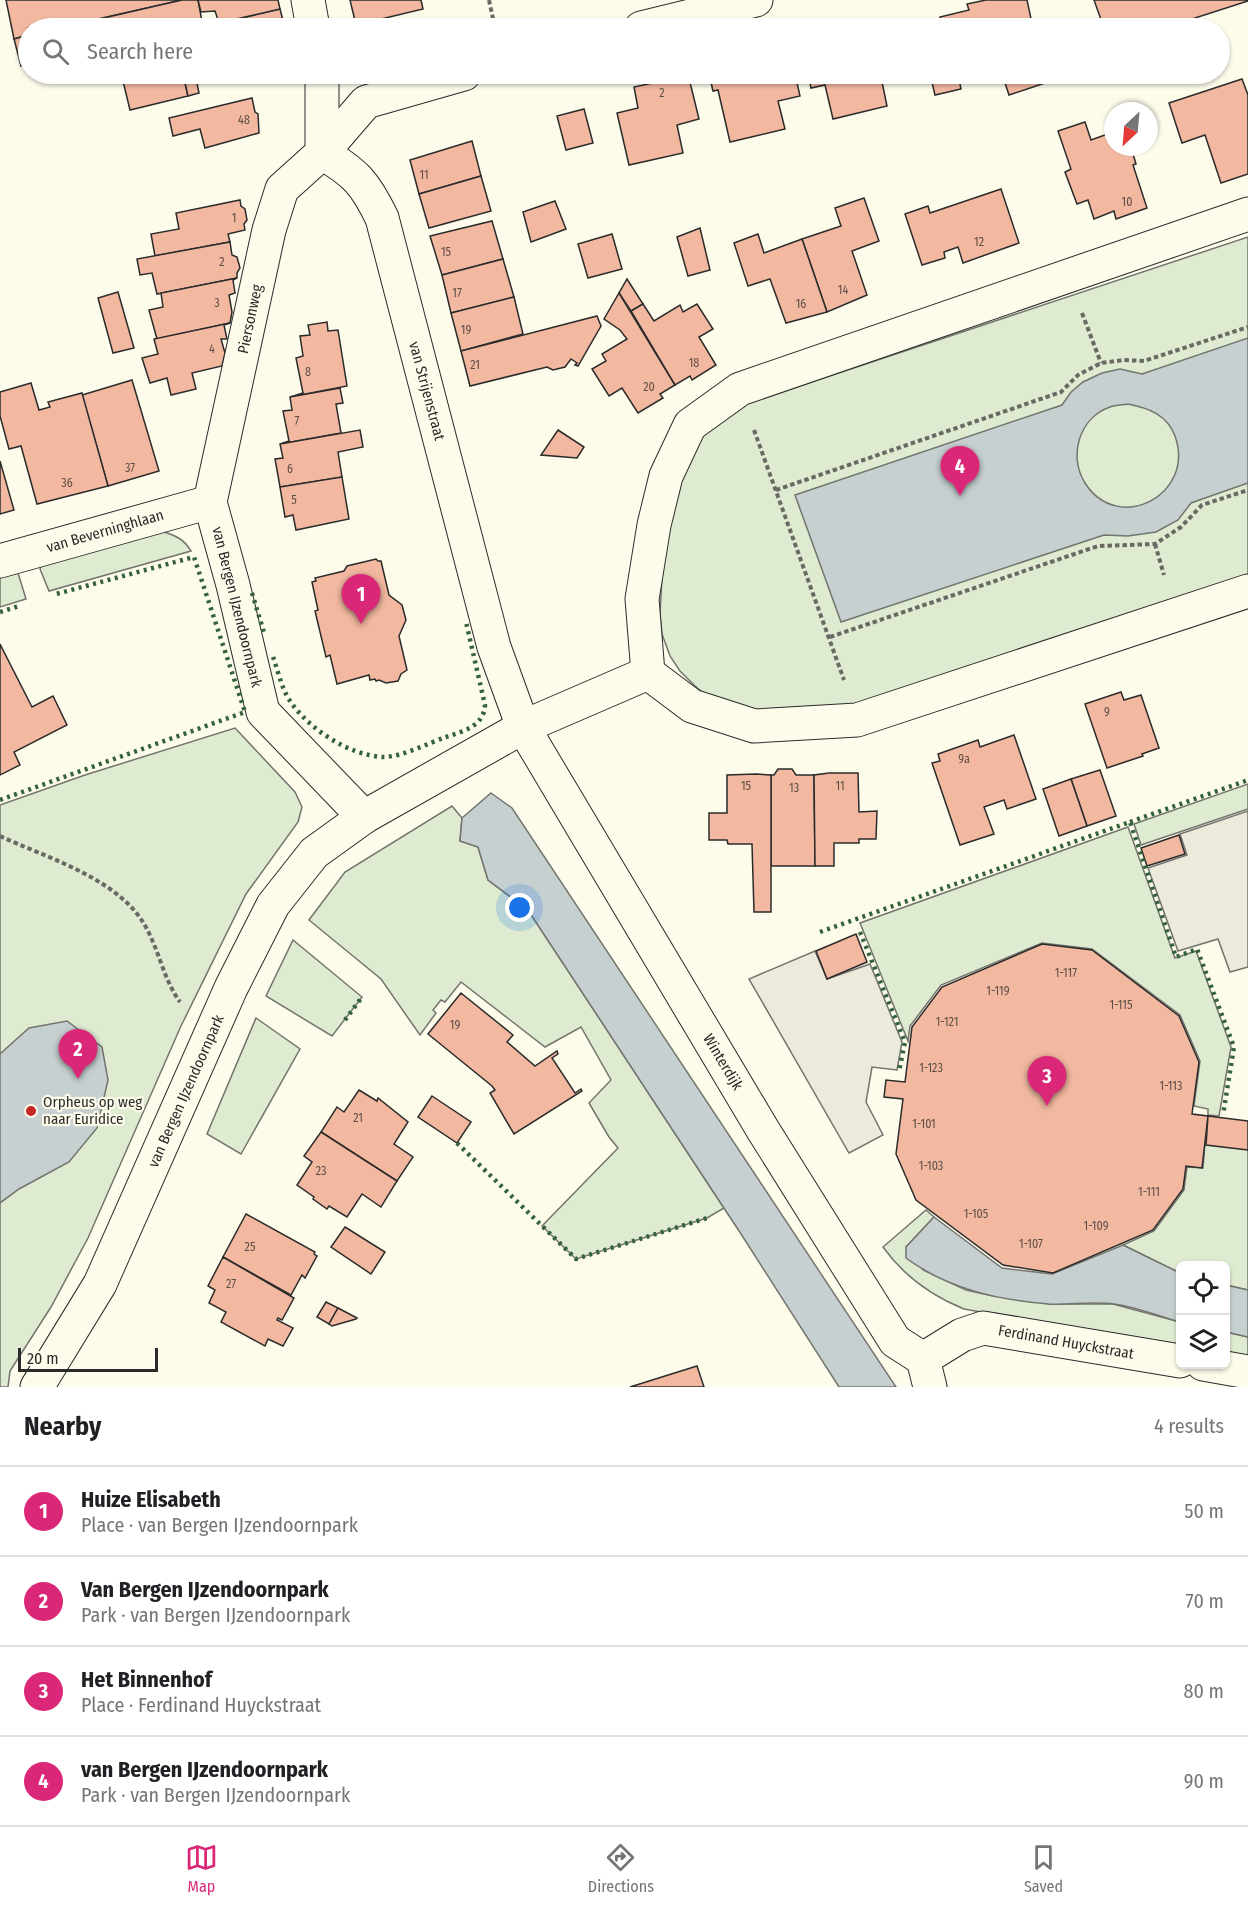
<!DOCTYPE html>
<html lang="en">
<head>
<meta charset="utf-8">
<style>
	body { margin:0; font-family:"Fira Sans Condensed",sans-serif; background:#f6f6f6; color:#202124 }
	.controls { position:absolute; right:18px; bottom:18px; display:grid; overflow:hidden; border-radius:9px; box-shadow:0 2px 4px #0004 }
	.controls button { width:54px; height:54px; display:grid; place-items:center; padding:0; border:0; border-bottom:2px solid #e0e0e0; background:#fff; color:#202124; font:30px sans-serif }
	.compass { position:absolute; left:1104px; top:102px; width:54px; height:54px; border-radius:50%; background:#fff; box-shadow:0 2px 4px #0004; rotate:206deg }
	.scale { position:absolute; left:18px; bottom:15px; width:140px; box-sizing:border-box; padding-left:6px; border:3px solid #2b2b2b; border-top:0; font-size:16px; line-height:21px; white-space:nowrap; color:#2b2b2b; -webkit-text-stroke:4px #fdfbea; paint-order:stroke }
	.you { position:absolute; left:520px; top:908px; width:21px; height:21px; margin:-15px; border:4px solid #fff; border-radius:50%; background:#1a73e8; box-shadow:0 0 0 9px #1a73e833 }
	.badge { display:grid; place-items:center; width:39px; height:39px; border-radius:50%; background:#db2777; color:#fff; font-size:20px; font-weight:700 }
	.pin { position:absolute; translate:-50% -50px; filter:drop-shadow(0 2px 3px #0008) }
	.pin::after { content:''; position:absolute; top:32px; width:21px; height:18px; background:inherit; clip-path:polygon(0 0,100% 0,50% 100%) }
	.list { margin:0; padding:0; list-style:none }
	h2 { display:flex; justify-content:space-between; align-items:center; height:78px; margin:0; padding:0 24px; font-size:26px }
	h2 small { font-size:20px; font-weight:400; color:#757577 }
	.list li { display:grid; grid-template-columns:39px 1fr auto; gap:18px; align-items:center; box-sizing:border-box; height:90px; padding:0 24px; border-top:2px solid #e0e0e0 }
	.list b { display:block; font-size:22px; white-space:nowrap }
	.list p { margin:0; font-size:20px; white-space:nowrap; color:#757577 }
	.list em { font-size:20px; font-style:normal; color:#757577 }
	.icon { flex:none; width:33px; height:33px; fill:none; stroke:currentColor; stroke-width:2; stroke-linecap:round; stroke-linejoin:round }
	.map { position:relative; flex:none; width:1248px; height:1387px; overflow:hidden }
	.search { position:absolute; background:#fff; box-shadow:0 2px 4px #0004; left:18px; right:18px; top:18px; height:66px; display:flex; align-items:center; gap:15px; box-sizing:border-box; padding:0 21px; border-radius:33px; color:#757577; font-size:22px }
	.sheet { height:438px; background:#fff }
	nav { display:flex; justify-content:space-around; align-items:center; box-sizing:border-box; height:84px; border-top:2px solid #e0e0e0; background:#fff; font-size:16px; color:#757577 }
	nav a { display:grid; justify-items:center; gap:3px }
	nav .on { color:#db2777 }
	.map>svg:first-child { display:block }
	.green { fill:#deebd1; stroke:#74746e; stroke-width:1.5 }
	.parking { fill:#eceadb; stroke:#74746e; stroke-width:1.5 }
	.water { fill:#c7d0d0; stroke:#74746e; stroke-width:1.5; fill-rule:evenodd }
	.building { fill:#f2b8a0; stroke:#2b2b2b; stroke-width:1.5 }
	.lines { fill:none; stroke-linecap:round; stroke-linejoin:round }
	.minor-casing { stroke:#2b2b2b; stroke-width:35 }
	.path { stroke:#6a6964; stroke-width:4; stroke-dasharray:4.5 3; stroke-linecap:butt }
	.minor { stroke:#fdfbea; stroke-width:33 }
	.hedge { stroke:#34623c; stroke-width:4.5; stroke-dasharray:3 4.5; stroke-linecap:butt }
	.poi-dot { fill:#c62828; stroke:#fdfbea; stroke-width:2 }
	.labels { text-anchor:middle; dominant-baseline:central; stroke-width:4.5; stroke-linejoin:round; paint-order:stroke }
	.number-label { font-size:12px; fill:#5d4e48 }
	.street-label { font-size:15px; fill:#2b2b2b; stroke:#fdfbea }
	.poi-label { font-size:15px; fill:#2b2b2b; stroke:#fdfbea; text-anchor:start }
</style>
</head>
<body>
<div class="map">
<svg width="1248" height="1387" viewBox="0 0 1248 1387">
	<rect width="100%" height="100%" fill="#fdfbea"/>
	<!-- green -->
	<g class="green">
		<polygon points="1248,237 1248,579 859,709 775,717 716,703 695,686 680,671 670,656 662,634 660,614 665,521 696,444 713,424 736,407"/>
		<path d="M161,531c14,4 23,8 30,20l-142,40 -9,-22 1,-3z"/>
		<polygon points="15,570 18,573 26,599 0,607 0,573"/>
		<polygon points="235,728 295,792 302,807 298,822 246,894 181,1026 88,1238 51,1307 10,1371 8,1387 0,1387 0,805 85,775"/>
		<polygon points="1248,784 1248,809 1141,845 1134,824"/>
		<polygon points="452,806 462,818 460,841 478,847 488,880 528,910 724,1208 707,1218 576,1259 542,1226 618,1148 609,1137 589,1103 611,1080 581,1027 545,1047 461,982 445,1002 441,1000 433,1010 436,1013 420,1035 381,979 309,920 345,872"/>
		<polygon points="1128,827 1175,958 1196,951 1231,1047 1219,1116 1208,1115 1208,1109 1194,1106 1200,1061 1180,1015 1092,949 1042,943 941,985 910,1026 908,1041 860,923"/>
		<polygon points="293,940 362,997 332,1036 266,996"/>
		<polygon points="256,1018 300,1049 241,1154 207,1134"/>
		<polygon points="1205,1142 1248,1148 1248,1290 1226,1285 1226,1266 1180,1266 1180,1273 1123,1245 1154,1231 1184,1190 1187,1167 1203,1168"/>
		<path d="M926,1210l8,7 -28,30 17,23 43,20 27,6 57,8h63l67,18v25l-216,-38c-32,-13 -61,-34 -81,-62z"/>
		<polygon points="1226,1332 1248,1337 1248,1359 1226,1355"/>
	</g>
	<!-- parking -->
	<g class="parking">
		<polygon points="1248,811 1248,967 1230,972 1218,939 1178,951 1148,868 1187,855 1180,834"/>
		<polygon points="815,951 827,979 870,964 902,1042 897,1070 872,1067 866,1102 883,1135 849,1153 749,979"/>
	</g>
	<!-- water -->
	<g class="water">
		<path d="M1248,338v145l-57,20 -13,17 -22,12 -28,4 -24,-1 -263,87 -46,-127 267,-90 9,-13 12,-10 19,-9 18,-4 22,5zM1128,404c21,4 39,11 47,32 21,59 -57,99 -90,47 -17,-27 -6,-65 25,-76 6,-2 13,-2 18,-3z"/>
		<polygon points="491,793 512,808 896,1387 839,1387 741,1234 528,910 488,880 478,847 460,841 462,818"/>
		<polygon points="67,1021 102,1047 108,1080 97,1128 69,1162 19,1189 0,1203 0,1054 29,1028"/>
		<path d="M934,1217l68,51 50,6 71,-29 57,28v49c-21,-6 -44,-15 -66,-18 -21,-3 -44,1 -65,0 -51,-4 -101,-15 -143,-46v-11z"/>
		<polygon points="1226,1285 1248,1290 1248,1337 1226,1332"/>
	</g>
	<!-- building -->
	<g class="building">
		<polygon points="6,0 182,0 58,28 28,28 28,35 14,39"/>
		<polygon points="182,0 198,0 203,27 280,9 285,28 111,28 108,17"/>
		<polygon points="198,0 278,0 280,9 219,23 215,11 201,12"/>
		<polygon points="350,0 421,0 423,9 356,25"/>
		<polygon points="986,0 1027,0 1033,28 943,28 940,17 969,10 967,4"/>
		<polygon points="1094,0 1248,0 1248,1 1164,28 1104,28"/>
		<polygon points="890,22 892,28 865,28"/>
		<polygon points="28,35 28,64 21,66 14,39"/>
		<polygon points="139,74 183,74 188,96 130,110 122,77"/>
		<polygon points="183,74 216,74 196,78 199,93 188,96"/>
		<polygon points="243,74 280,74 245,82"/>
		<polygon points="666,74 688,74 699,119 677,125 683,153 629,165 617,113 638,108 634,87 662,81 661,75"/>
		<polygon points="709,74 795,74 800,96 778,101 785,129 730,142 718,90 713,91"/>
		<polygon points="808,74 897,74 881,77 887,106 833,119 825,85 811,88"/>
		<polygon points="930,74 958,74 961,89 935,95"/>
		<polygon points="1002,74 1052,74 1054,80 1009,95"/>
		<polygon points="1242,79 1248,95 1248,174 1221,183 1205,135 1182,143 1169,103"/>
		<polygon points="252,98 255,112 258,114 259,133 205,148 200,129 173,136 169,118"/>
		<polygon points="584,109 593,143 566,150 557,116"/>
		<polygon points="1085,122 1091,140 1113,132 1113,147 1131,147 1136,164 1133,165 1147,208 1116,219 1114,211 1094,219 1088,200 1077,204 1065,172 1071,169 1058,131"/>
		<polygon points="472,141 481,176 419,194 410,160"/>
		<polygon points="481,176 491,211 429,228 419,194"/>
		<polygon points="1001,189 1019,243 963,263 958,247 944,252 945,258 922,265 905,214 928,206 930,213"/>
		<polygon points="864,198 879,241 852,251 867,295 827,312 802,239 841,226 835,208"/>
		<polygon points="240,200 241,206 245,209 247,220 244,224 245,230 228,234 230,242 155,256 151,234 179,229 176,213"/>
		<polygon points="555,201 566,229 531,242 523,212"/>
		<polygon points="492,221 503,259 442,275 430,236"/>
		<polygon points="700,228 710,270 688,276 677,237"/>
		<polygon points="612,234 622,269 588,278 578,244"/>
		<polygon points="758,234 764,253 802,239 827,312 786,323 770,279 748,286 734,243"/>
		<polygon points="230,242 232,255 237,257 240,268 237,273 237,278 157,294 152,273 140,275 137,259"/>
		<polygon points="503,259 514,297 451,313 442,275"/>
		<polygon points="237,278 233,280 235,293 229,295 232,312 230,323 157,339 149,310 163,307 161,293"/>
		<polygon points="627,279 643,304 631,311 619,293"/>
		<polygon points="118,292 134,348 113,353 98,298"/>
		<polygon points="619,293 675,385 660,394 663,398 638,413 622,388 609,396 592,369 606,361 602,354 627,339 620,330 604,319"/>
		<polygon points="514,297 523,334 461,351 451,313"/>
		<polygon points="643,304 654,321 680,305 683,312 697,304 713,329 699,337 716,365 692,380 690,376 675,385 631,311"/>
		<polygon points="597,316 601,326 578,366 575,365 577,363 571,359 565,367 553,370 547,367 470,386 461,351"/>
		<polygon points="327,322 328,331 338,330 347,386 290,397 303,393 296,358 303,356 300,336 310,335 308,325"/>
		<polygon points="230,323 224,325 227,339 221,339 225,353 222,366 192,373 196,389 171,395 167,378 150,383 142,358 158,354 154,339"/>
		<polygon points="132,380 159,471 108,486 82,395"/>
		<polygon points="31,383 39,410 50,407 48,402 82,393 108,486 37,504 21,446 9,449 0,416 0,392"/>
		<polygon points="340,388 343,403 336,404 341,433 280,444 289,441 283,411 292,410 290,397"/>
		<polygon points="360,430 363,447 338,452 342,477 280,487 275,459 283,458 280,444"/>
		<polygon points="558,430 584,447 577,458 541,455"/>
		<polygon points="0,461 14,510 0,514"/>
		<polygon points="342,477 349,519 296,530 293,515 285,517 280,487"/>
		<polygon points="376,559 378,561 381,561 389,595 402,605 406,620 399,636 407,670 401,674 398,681 386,683 379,680 376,681 375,679 370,680 369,675 337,684 330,655 326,657 315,611 318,610 312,582 316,581 315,578 344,571 347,566"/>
		<polygon points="0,644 32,707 53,696 67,725 14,752 20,765 0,775"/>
		<polygon points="1121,692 1124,700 1141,695 1159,748 1142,754 1143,756 1107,768 1085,704"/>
		<polygon points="1014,735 1036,799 1007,809 1004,800 984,807 994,834 960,845 932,763 940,761 938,754 978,740 980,747"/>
		<polygon points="778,769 792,769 796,775 814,775 815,866 771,866 771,775 774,775"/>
		<polygon points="1100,770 1116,816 1087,826 1071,779"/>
		<polygon points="829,773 858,773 859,812 877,811 876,839 859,839 859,843 834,843 834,866 815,866 814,775"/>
		<polygon points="756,774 771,775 771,912 754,912 752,844 728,844 727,840 709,840 709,813 727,813 727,775"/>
		<polygon points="1071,779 1087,826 1059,836 1043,789"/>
		<polygon points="1179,835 1185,854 1147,866 1141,848"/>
		<polygon points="856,934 867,962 827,979 816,951"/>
		<polygon points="1042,944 1092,950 1179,1016 1199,1062 1192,1114 1208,1116 1202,1168 1186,1166 1183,1189 1153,1230 1053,1273 1003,1265 916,1200 896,1154 903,1099 884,1097 886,1080 905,1082 912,1027 942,987"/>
		<polygon points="461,993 513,1035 507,1042 535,1066 557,1051 558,1054 552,1058 575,1093 581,1089 582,1091 514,1134 490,1093 495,1090 492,1086 428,1034"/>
		<polygon points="359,1090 377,1101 378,1098 408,1122 394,1144 413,1157 397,1181 321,1132 337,1107 344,1112"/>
		<polygon points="432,1096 471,1122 457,1143 418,1117"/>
		<polygon points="1208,1116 1248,1121 1248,1150 1206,1145"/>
		<polygon points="321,1132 397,1181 381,1207 362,1194 347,1217 329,1206 327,1209 313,1199 314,1197 297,1185 312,1162 304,1156"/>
		<polygon points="246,1214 315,1252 314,1254 317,1256 305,1278 302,1275 291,1295 223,1257"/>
		<polygon points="345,1227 385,1252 371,1274 331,1247"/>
		<polygon points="223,1257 294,1298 282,1320 278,1318 277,1320 293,1328 283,1346 268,1339 265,1346 221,1322 226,1312 209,1303 215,1290 208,1286"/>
		<polygon points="326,1302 338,1308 329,1324 317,1317"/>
		<polygon points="338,1308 357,1318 356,1319 332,1326 329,1324"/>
		<polygon points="697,1366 704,1387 630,1387"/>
	</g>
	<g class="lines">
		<defs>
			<g id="minor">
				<polyline points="308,0 313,28"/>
				<polyline points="641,28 756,0"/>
				<polyline points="322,74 322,153"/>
				<path d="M322,153c34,20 43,30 60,65l112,429 29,80 240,403 132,211 28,18 7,28"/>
				<polyline points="1248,214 740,389 690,425 666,476 654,525 642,599 648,673 692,706 754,726 857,720 1248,591"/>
				<polyline points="0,561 210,502"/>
				<polyline points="364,817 263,712 233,585 210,502 269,230 282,189 322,153 366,102 464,74"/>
				<polyline points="923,1359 962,1335 983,1328 1180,1361"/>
				<polyline points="1203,1364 1248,1372"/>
				<polyline points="37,1387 100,1284 231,988 273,905 314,853 364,817 523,727 648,673"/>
			</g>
		</defs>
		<!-- minor casing -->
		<use href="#minor" class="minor-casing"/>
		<!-- path -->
		<g class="path">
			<polyline points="489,0 495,28"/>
			<polyline points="1082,313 1101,363"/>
			<polyline points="754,430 844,680"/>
			<polyline points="776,490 1061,392 1078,375 1101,363 1124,360 1144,361 1248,327"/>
			<polyline points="1155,544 1164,575"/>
			<polyline points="830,637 1098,546 1155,544 1181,527 1202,505 1248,490"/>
			<path d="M0,836c45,21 107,39 138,79 20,26 23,61 42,87"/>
		</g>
		<!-- minor -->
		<use href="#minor" class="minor"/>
		<!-- hedge -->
		<g class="hedge">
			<polyline points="252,593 265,636"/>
			<polyline points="0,612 19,606"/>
			<path d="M273,657c4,11 7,24 12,35 15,32 64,65 100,65 18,-1 44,-14 61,-20 18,-6 38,-11 39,-32l-19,-83"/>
			<polyline points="0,800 245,712 194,557 56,594"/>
			<polyline points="1130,822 1248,780"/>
			<polyline points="820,932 1130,822 1176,957 1197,949 1234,1047 1223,1115"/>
			<polyline points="860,932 905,1042 899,1071"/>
			<polyline points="345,1020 362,997"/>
			<polyline points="457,1143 576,1259 707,1218"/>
		</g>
	</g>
	<!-- markers -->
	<circle class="poi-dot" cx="31" cy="1111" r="6"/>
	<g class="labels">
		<!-- number labels -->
		<g class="number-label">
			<text x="662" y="93">2</text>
			<text x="244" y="120">48</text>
			<text x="424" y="175">11</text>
			<text x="1127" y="202">10</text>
			<text x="234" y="218">1</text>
			<text x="979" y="242">12</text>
			<text x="446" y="252">15</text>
			<text x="222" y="262">2</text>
			<text x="843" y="290">14</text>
			<text x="457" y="293">17</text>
			<text x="217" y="303">3</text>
			<text x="801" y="304">16</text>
			<text x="466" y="330">19</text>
			<text x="212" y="349">4</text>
			<text x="694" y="363">18</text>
			<text x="475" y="365">21</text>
			<text x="308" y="372">8</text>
			<text x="649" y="387">20</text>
			<text x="297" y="421">7</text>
			<text x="130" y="468">37</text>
			<text x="290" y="469">6</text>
			<text x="67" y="483">36</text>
			<text x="294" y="500">5</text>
			<text x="1107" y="712">9</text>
			<text x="964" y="759">9a</text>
			<text x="746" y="786">15</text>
			<text x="840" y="786">11</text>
			<text x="794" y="788">13</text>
			<text x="1066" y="973">1-117</text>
			<text x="998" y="991">1-119</text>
			<text x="1121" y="1005">1-115</text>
			<text x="947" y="1022">1-121</text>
			<text x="455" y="1025">19</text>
			<text x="931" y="1068">1-123</text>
			<text x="1171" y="1086">1-113</text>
			<text x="358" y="1118">21</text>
			<text x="924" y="1124">1-101</text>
			<text x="931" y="1166">1-103</text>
			<text x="321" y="1171">23</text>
			<text x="1149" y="1192">1-111</text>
			<text x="976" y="1214">1-105</text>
			<text x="1096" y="1226">1-109</text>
			<text x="1031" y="1244">1-107</text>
			<text x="250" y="1247">25</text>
			<text x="231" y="1284">27</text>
		</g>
		<!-- street labels -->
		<g class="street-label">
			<text transform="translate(250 319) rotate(-78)">Piersonweg</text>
			<text transform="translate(427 391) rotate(75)">van Strijenstraat</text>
			<text transform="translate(105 531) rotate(-16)">van Beverninghlaan</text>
			<text transform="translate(237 607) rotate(76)">van Bergen IJzendoornpark</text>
			<text transform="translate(723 1062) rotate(59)">Winterdijk</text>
			<text transform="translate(186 1091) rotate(-66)">van Bergen IJzendoornpark</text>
			<text transform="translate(1066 1342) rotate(10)">Ferdinand Huyckstraat</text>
		</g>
		<!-- poi labels -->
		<g class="poi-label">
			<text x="43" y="1102">Orpheus op weg<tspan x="43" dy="17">naar Euridice</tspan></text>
		</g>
	</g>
</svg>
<div class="controls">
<button><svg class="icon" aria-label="locate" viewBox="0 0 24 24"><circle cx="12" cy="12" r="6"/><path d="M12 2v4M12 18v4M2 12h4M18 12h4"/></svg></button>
<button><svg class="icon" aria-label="layers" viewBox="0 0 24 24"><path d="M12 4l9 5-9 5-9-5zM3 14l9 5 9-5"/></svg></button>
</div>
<svg class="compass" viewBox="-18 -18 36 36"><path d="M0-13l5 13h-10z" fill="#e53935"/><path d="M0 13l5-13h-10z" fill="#757577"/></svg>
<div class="scale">20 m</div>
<div class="you"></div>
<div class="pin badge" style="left:361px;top:624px">1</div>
<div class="pin badge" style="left:78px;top:1079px">2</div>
<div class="pin badge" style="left:1047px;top:1106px">3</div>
<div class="pin badge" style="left:960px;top:496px">4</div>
<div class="search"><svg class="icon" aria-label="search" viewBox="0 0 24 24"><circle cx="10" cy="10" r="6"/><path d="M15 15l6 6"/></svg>Search here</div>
</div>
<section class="sheet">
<h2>Nearby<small>4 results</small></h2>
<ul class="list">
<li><span class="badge">1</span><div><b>Huize Elisabeth</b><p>Place · van Bergen IJzendoornpark</p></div><em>50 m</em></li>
<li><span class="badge">2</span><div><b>Van Bergen IJzendoornpark</b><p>Park · van Bergen IJzendoornpark</p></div><em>70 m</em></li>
<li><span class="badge">3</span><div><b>Het Binnenhof</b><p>Place · Ferdinand Huyckstraat</p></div><em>80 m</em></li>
<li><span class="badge">4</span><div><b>van Bergen IJzendoornpark</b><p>Park · van Bergen IJzendoornpark</p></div><em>90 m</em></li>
</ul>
</section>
<nav>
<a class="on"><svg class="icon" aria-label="map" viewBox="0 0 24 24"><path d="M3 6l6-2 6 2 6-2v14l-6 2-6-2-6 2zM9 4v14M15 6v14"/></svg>Map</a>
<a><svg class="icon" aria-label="directions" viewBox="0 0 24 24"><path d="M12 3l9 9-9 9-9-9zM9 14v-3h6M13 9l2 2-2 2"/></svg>Directions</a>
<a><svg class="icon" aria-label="saved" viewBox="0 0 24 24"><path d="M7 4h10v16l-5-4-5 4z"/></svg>Saved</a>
</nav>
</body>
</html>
